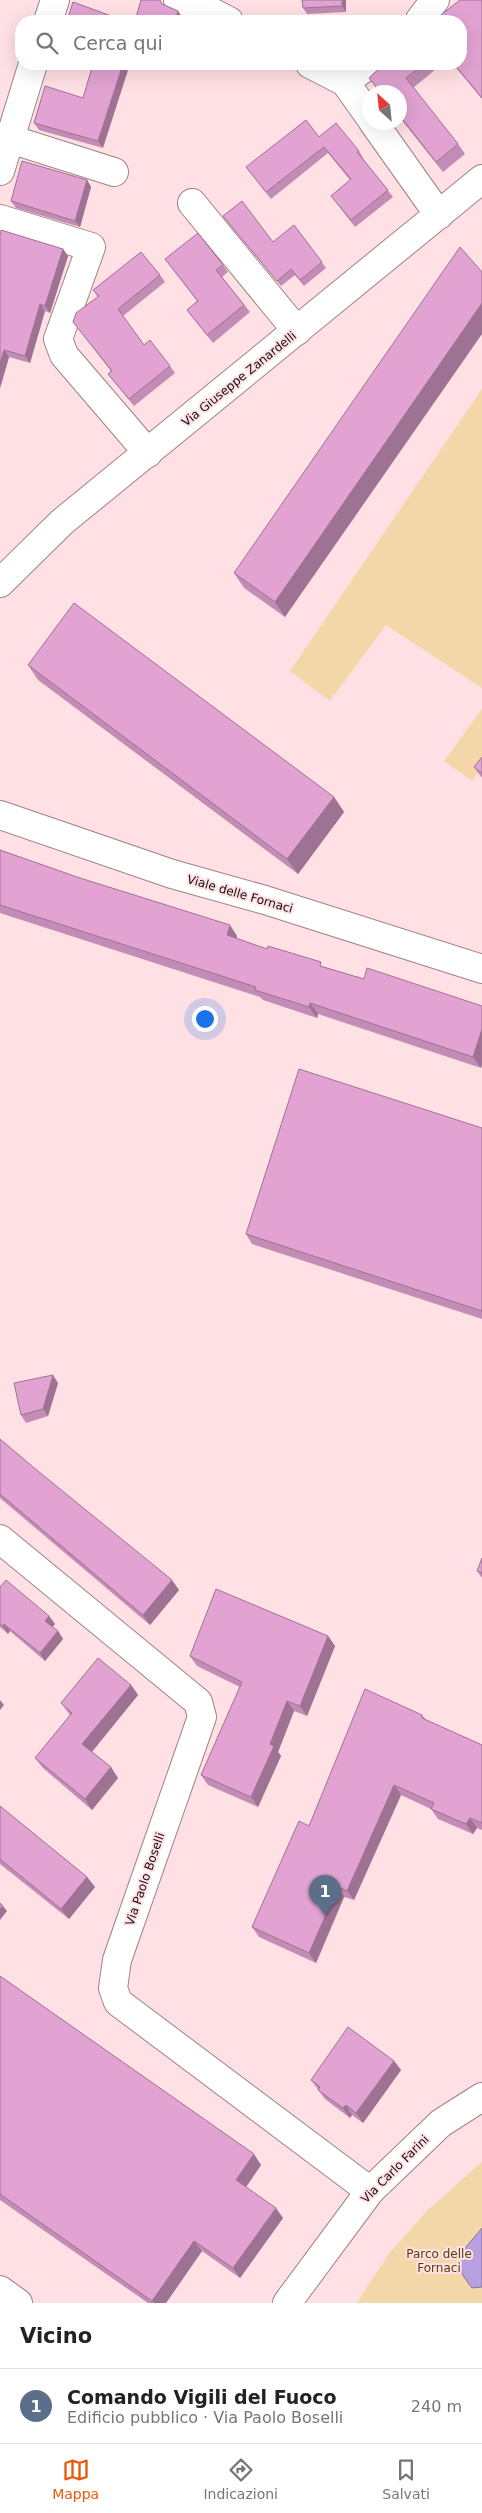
<!DOCTYPE html>
<html lang="it">
<head>
<meta charset="utf-8">
<style>
	body { margin:0; font-family:"DejaVu Sans",sans-serif; background:#f2f2f2; color:#222 }
	.compass { position:absolute; left:362px; top:85px; width:45px; height:45px; border-radius:50%; background:#fff; box-shadow:0 5px 20px #0002; rotate:333deg }
	.you { position:absolute; left:204px; top:1018px; width:18px; height:18px; margin:-12px; border:4px solid #fff; border-radius:50%; background:#1a73e8; box-shadow:0 0 0 8px #1a73e833 }
	.badge { display:grid; place-items:center; width:32px; height:32px; border-radius:50%; background:#ea580c; color:#fff; font-size:16px; font-weight:700 }
	.pin { position:absolute; translate:-50% -41px; filter:drop-shadow(0 1px 2px #0008) }
	.pin::after { content:''; position:absolute; top:26px; width:18px; height:15px; background:inherit; clip-path:polygon(0 0,100% 0,50% 100%) }
	.list { margin:0; padding:0; list-style:none }
	h2 { display:flex; justify-content:space-between; align-items:center; height:65px; margin:0; padding:0 20px; font-size:21px }
	h2 small { font-size:16px; font-weight:400; color:#767676 }
	.list li { display:grid; grid-template-columns:32px 1fr auto; gap:15px; align-items:center; box-sizing:border-box; height:75px; padding:0 20px; border-top:1px solid #e0e0e0 }
	.list b { display:block; font-size:19px; white-space:nowrap }
	.list p { margin:0; font-size:16px; white-space:nowrap; color:#767676 }
	.list em { font-size:16px; font-style:normal; color:#767676 }
	.icon { flex:none; width:28px; height:28px; fill:none; stroke:currentColor; stroke-width:2; stroke-linecap:round; stroke-linejoin:round }
	.map { position:relative; flex:none; width:482px; height:2303px; overflow:hidden }
	.search { position:absolute; background:#fff; box-shadow:0 5px 20px #0002; left:15px; right:15px; top:15px; height:55px; display:flex; align-items:center; gap:12px; box-sizing:border-box; padding:0 18px; border-radius:20px; color:#767676; font-size:19px }
	.sheet { height:140px; background:#fff }
	nav { display:flex; justify-content:space-around; align-items:center; box-sizing:border-box; height:70px; border-top:1px solid #e0e0e0; background:#fff; font-size:14px; color:#767676 }
	nav a { display:grid; justify-items:center; gap:2px }
	nav .on { color:#ea580c }
	.map>svg:first-child { display:block }
	.green { fill:#f4d7a9 }
	.water { fill:#b79fe0; stroke:#8773a1 }
	.lines { fill:none; stroke-linecap:round; stroke-linejoin:round }
	.minor-casing { stroke:#9e8285; stroke-width:30 }
	.minor { stroke:#fff; stroke-width:28 }
	.wall { fill:#c28cb5 }
	.shaded-wall { fill:#9e7293 }
	.building { fill:#e2a3d2; stroke:#9e7293 }
	.labels { text-anchor:middle; dominant-baseline:central; stroke-width:4; stroke-linejoin:round; paint-order:stroke }
	.street-label { font-size:12px; fill:#170d0e; stroke:#ffe0e4 }
	.park-label { font-size:12px; fill:#573c06; stroke:#ffe0e4 }
</style>
</head>
<body>
<div class="map">
<svg width="482" height="2303" viewBox="0 0 482 2303">
	<rect width="100%" height="100%" fill="#ffe0e4"/>
	<!-- green -->
	<g class="green">
		<polygon points="482,389 482,688 386,625 330,701 290,671"/>
		<polygon points="482,709 482,767 472,781 444,761"/>
		<polygon points="482,2162 482,2303 357,2303 390,2252 430,2208"/>
	</g>
	<!-- water -->
	<path class="water" d="M482,2228v59l-10,1c-24,-29 -10,-35 10,-60z"/>
	<g class="lines">
		<defs>
			<g id="minor">
				<polyline points="178,0 202,7 229,21"/>
				<polyline points="48,21 55,0"/>
				<polyline points="419,21 435,0"/>
				<polyline points="310,64 345,82 370,117"/>
				<polyline points="345,82 370,64"/>
				<polyline points="373,122 439,215"/>
				<polyline points="10,139 114,172"/>
				<polyline points="0,171 33,64"/>
				<polyline points="192,203 297,331"/>
				<polyline points="0,219 91,247 58,339 64,355 148,453"/>
				<polyline points="0,583 62,522 482,179"/>
				<polyline points="0,815 172,874 265,900 482,969"/>
				<polyline points="0,1539 198,1702 202,1717 117,1960 113,1988 118,2002 370,2191"/>
				<polyline points="0,2290 18,2303"/>
				<polyline points="287,2303 370,2191 441,2123 482,2097"/>
			</g>
		</defs>
		<!-- minor casing -->
		<use href="#minor" class="minor-casing"/>
		<!-- minor -->
		<use href="#minor" class="minor"/>
	</g>
	<!-- wall -->
	<g class="wall">
		<polygon points="346,0 346,12 307,14 303,8"/>
		<polygon points="482,0 482,99 453,64 461,64"/>
		<polygon points="162,64 171,64 170,66"/>
		<polygon points="384,64 442,64 413,88 458,144 465,154 443,172 400,118 400,92 380,92 369,78"/>
		<polygon points="83,98 103,148 39,130 34,123"/>
		<polygon points="319,137 359,151 363,158 363,159 393,197 355,227 331,196 350,180 328,153 271,199 246,167"/>
		<polygon points="87,180 91,187 80,227 16,208 11,201"/>
		<polygon points="223,216 273,242 294,225 326,268 304,286 295,275 281,286"/>
		<polygon points="0,235 63,249 68,256 50,313 45,311 30,363 9,357 0,388"/>
		<polygon points="165,259 223,265 228,272 222,277 250,312 213,343 187,310 197,301"/>
		<polygon points="482,272 285,617 244,588 234,573"/>
		<polygon points="160,275 165,282 123,316 144,345 170,366 175,373 134,406 108,374 111,371 73,322 98,297 93,290"/>
		<polygon points="28,665 334,797 344,812 298,874 38,680"/>
		<polygon points="474,767 482,773 482,778"/>
		<polygon points="0,850 237,936 236,939 324,967 364,979 482,1006 482,1064 481,1068 318,1014 317,1018 263,1000 260,997 0,913"/>
		<polygon points="482,1128 482,1319 252,1244 246,1234"/>
		<polygon points="58,1383 48,1416 26,1423 21,1415"/>
		<polygon points="0,1439 179,1590 150,1625 0,1498"/>
		<polygon points="482,1558 482,1578 477,1571"/>
		<polygon points="0,1587 49,1616 55,1624 52,1627 58,1631 63,1639 45,1661 10,1631 8,1634 0,1627"/>
		<polygon points="328,1636 335,1646 307,1716 294,1711 278,1752 281,1756 258,1807 208,1785 201,1775 240,1687 197,1666 190,1656"/>
		<polygon points="131,1685 138,1695 92,1752 118,1778 92,1810 43,1768 35,1758 70,1715 61,1703"/>
		<polygon points="422,1715 426,1720 482,1745 482,1830 477,1828 473,1834 438,1819 431,1809 401,1795 354,1900 344,1897 316,1963 259,1937 252,1927 309,1826"/>
		<polygon points="0,1806 87,1877 95,1887 69,1919 0,1864"/>
		<polygon points="0,1976 261,2165 246,2187 283,2218 240,2278 202,2251 166,2303 148,2303 0,2200"/>
		<polygon points="394,2061 401,2070 363,2123 352,2115 350,2118 325,2099 311,2080"/>
	</g>
	<!-- shaded-wall -->
	<g class="shaded-wall">
		<polygon points="342,0 346,0 346,12 342,6"/>
		<polygon points="178,11 183,18 182,21 175,21"/>
		<polygon points="123,64 130,64 103,148 98,141"/>
		<polygon points="87,180 91,187 80,227 75,221"/>
		<polygon points="63,249 68,256 50,313 45,306"/>
		<polygon points="482,303 482,334 285,617 275,602"/>
		<polygon points="40,304 45,311 30,363 25,356"/>
		<polygon points="4,350 9,357 0,388 0,364"/>
		<polygon points="334,797 344,812 298,874 287,859"/>
		<polygon points="230,925 237,936 234,946 227,935"/>
		<polygon points="310,1003 318,1014 317,1018 309,1007"/>
		<polygon points="482,1029 482,1064 481,1068 473,1057"/>
		<polygon points="53,1375 58,1383 48,1416 43,1409"/>
		<polygon points="172,1580 179,1590 150,1625 143,1615"/>
		<polygon points="49,1616 55,1624 51,1629 45,1621"/>
		<polygon points="4,1624 10,1631 8,1634 3,1626"/>
		<polygon points="58,1631 63,1639 45,1661 40,1653"/>
		<polygon points="328,1636 335,1646 307,1716 300,1706"/>
		<polygon points="131,1685 138,1695 90,1754 82,1744"/>
		<polygon points="0,1700 4,1705 0,1710"/>
		<polygon points="287,1701 294,1711 278,1752 281,1756 258,1807 251,1797 270,1744"/>
		<polygon points="111,1767 118,1778 92,1810 85,1799"/>
		<polygon points="394,1785 401,1795 354,1900 347,1891"/>
		<polygon points="470,1818 477,1828 473,1834 466,1824"/>
		<polygon points="87,1877 95,1887 69,1919 61,1909"/>
		<polygon points="338,1887 344,1897 316,1963 309,1953"/>
		<polygon points="3,1906 7,1911 0,1920 0,1909"/>
		<polygon points="394,2061 401,2070 363,2123 356,2113"/>
		<polygon points="346,2105 352,2115 350,2118 343,2108"/>
		<polygon points="254,2154 261,2165 244,2190 236,2180"/>
		<polygon points="276,2208 283,2218 240,2278 233,2268"/>
		<polygon points="194,2241 202,2251 166,2303 154,2303 152,2301"/>
	</g>
	<!-- building -->
	<g class="building">
		<polygon points="141,0 160,0 162,4 178,11 175,21 135,21"/>
		<polygon points="302,0 342,0 342,6 303,8"/>
		<polygon points="460,0 482,0 482,98 454,64 461,64 461,21 433,21"/>
		<polygon points="73,2 125,21 67,21"/>
		<polygon points="93,64 123,64 98,141 34,123 45,86 83,98"/>
		<polygon points="384,64 424,64 406,78 458,144 436,162 400,116 400,92 380,92 369,78"/>
		<polygon points="306,120 319,137 336,123 359,151 357,152 388,190 351,220 331,196 351,179 324,147 266,192 246,167"/>
		<polygon points="22,161 87,180 75,221 11,201"/>
		<polygon points="242,201 273,242 294,225 322,262 300,280 291,269 277,281 223,216"/>
		<polygon points="1,230 63,249 45,306 40,304 25,356 4,350 0,364 0,235"/>
		<polygon points="198,233 223,265 216,270 244,305 207,335 187,310 198,301 165,259"/>
		<polygon points="460,247 482,272 482,303 275,602 234,573"/>
		<polygon points="141,252 160,275 118,309 144,345 150,340 170,366 129,399 108,374 112,371 73,322 76,313 99,296 93,290"/>
		<polygon points="74,603 334,797 287,859 28,665"/>
		<polygon points="482,757 482,773 474,767"/>
		<polygon points="0,850 80,878 230,925 227,935 267,949 268,946 321,962 320,966 364,979 367,968 482,1006 482,1029 473,1057 310,1003 309,1007 255,990 256,987 0,905"/>
		<polygon points="299,1069 482,1128 482,1311 246,1234"/>
		<polygon points="53,1375 43,1409 21,1415 14,1383"/>
		<polygon points="0,1439 33,1467 172,1580 143,1615 0,1494"/>
		<polygon points="482,1558 482,1573 477,1571"/>
		<polygon points="6,1580 49,1616 45,1621 58,1631 40,1653 4,1624 3,1626 0,1624 0,1587"/>
		<polygon points="216,1589 328,1636 300,1706 287,1701 270,1744 274,1746 251,1797 201,1775 242,1682 190,1656"/>
		<polygon points="98,1658 131,1685 82,1744 111,1767 85,1799 35,1758 72,1713 61,1703"/>
		<polygon points="365,1689 422,1715 422,1718 482,1745 482,1823 470,1818 466,1824 431,1809 434,1803 394,1785 347,1891 338,1887 309,1953 252,1927 299,1821 309,1826"/>
		<polygon points="0,1806 87,1877 61,1909 0,1859"/>
		<polygon points="0,1903 3,1906 0,1909"/>
		<polygon points="0,1976 254,2154 236,2180 276,2208 233,2268 194,2241 152,2301 0,2194"/>
		<polygon points="348,2027 394,2061 356,2113 346,2105 343,2108 318,2090 320,2087 311,2080"/>
	</g>
	<g class="labels">
		<!-- street labels -->
		<g class="street-label">
			<text transform="translate(239 379) rotate(-39)">Via Giuseppe Zanardelli</text>
			<text transform="translate(240 894) rotate(16)">Viale delle Fornaci</text>
			<text transform="translate(145 1879) rotate(-71)">Via Paolo Boselli</text>
			<text transform="translate(395 2169) rotate(-45)">Via Carlo Farini</text>
		</g>
		<!-- park labels -->
		<g class="park-label">
			<text x="439" y="2254">Parco delle<tspan x="439" dy="14">Fornaci</tspan></text>
		</g>
	</g>
</svg>
<svg class="compass" viewBox="-18 -18 36 36"><path d="M0-13l5 13h-10z" fill="#e53935"/><path d="M0 13l5-13h-10z" fill="#767676"/></svg>
<div class="you"></div>
<div class="pin badge" style="left:325px;top:1916px;background:#5c6f8a">1</div>
<div class="search"><svg class="icon" aria-label="search" viewBox="0 0 24 24"><circle cx="10" cy="10" r="6"/><path d="M15 15l6 6"/></svg>Cerca qui</div>
</div>
<section class="sheet">
<h2>Vicino<small></small></h2>
<ul class="list">
<li><span class="badge" style="background:#5c6f8a">1</span><div><b>Comando Vigili del Fuoco</b><p>Edificio pubblico · Via Paolo Boselli</p></div><em>240 m</em></li>
</ul>
</section>
<nav>
<a class="on"><svg class="icon" aria-label="map" viewBox="0 0 24 24"><path d="M3 6l6-2 6 2 6-2v14l-6 2-6-2-6 2zM9 4v14M15 6v14"/></svg>Mappa</a>
<a><svg class="icon" aria-label="directions" viewBox="0 0 24 24"><path d="M12 3l9 9-9 9-9-9zM9 14v-3h6M13 9l2 2-2 2"/></svg>Indicazioni</a>
<a><svg class="icon" aria-label="saved" viewBox="0 0 24 24"><path d="M7 4h10v16l-5-4-5 4z"/></svg>Salvati</a>
</nav>
</body>
</html>
